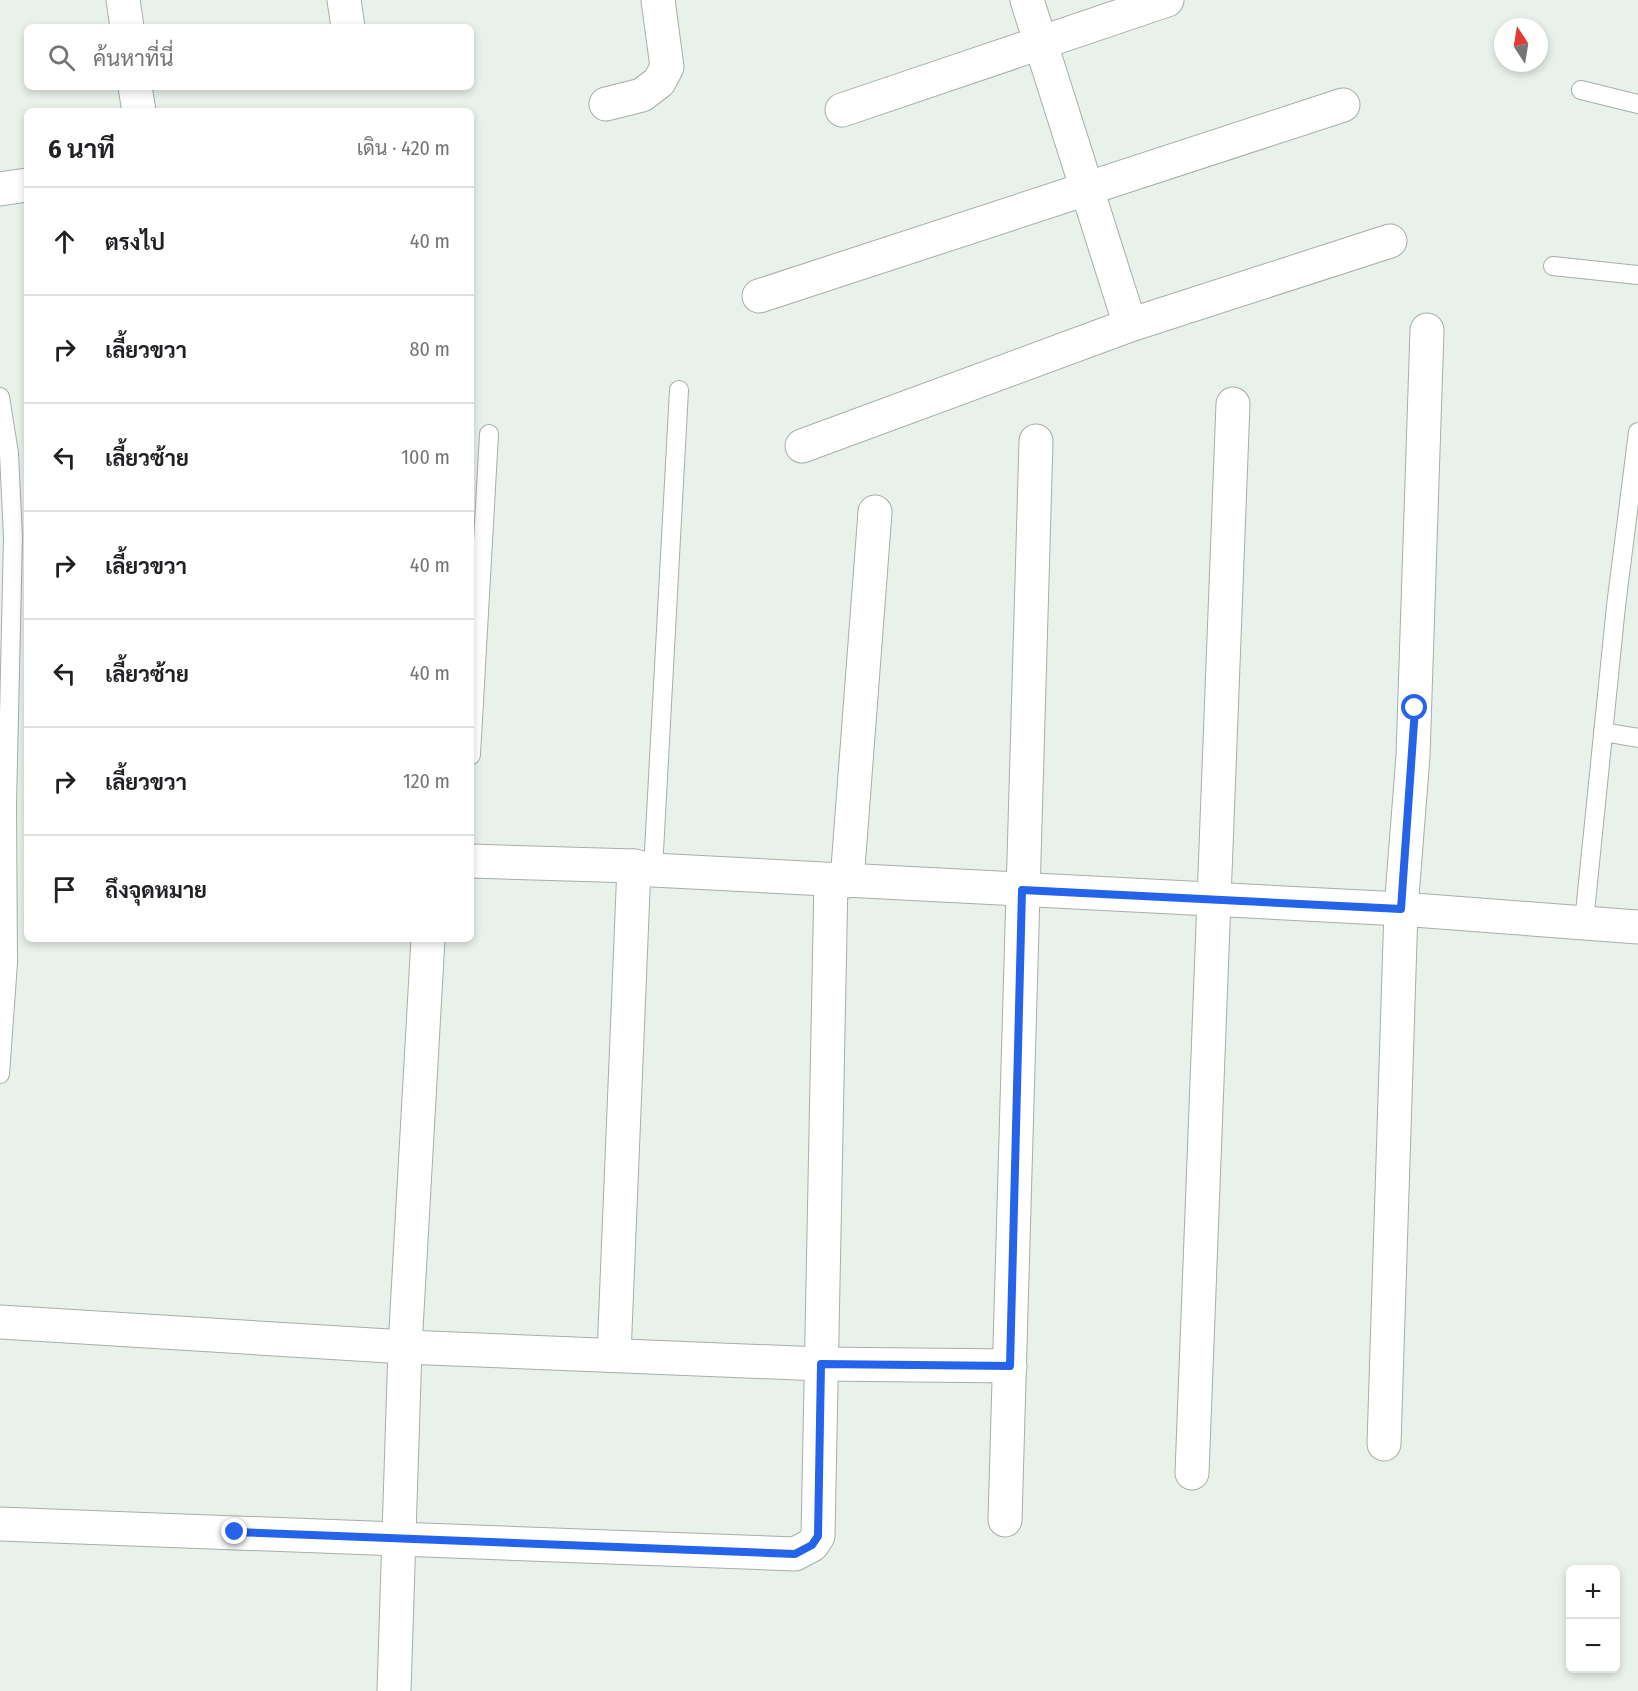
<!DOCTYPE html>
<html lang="th">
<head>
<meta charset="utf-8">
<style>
	body { margin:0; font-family:"Fira Sans Condensed",Sarabun,sans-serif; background:#f2f2f2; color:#202124 }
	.controls { position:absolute; right:18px; bottom:18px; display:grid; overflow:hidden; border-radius:9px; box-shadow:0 3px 9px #0003 }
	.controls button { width:54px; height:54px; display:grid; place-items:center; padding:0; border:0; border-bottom:2px solid #e0e0e0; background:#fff; color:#202124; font:30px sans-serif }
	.compass { position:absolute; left:1494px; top:18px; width:54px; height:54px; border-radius:50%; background:#fff; box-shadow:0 3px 9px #0003; rotate:348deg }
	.stop { position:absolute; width:18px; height:18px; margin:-14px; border:4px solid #2563eb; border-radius:50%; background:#fff }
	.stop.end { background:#2563eb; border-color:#fff; box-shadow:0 2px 6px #0008 }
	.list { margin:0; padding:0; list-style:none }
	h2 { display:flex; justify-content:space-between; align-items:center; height:78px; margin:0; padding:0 24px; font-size:26px }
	h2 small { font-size:20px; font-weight:400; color:#757577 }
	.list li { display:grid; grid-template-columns:39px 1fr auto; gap:18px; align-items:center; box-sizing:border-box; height:108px; padding:0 24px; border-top:2px solid #e0e0e0 }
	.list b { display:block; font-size:22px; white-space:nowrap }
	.list em { font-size:20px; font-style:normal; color:#757577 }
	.icon { flex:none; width:33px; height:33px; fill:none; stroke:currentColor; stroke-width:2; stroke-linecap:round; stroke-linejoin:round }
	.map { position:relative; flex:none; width:1638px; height:1691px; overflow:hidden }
	.search { position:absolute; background:#fff; box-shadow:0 3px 9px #0003; left:24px; top:24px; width:450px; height:66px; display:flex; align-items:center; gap:15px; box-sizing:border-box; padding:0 21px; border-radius:9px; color:#757577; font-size:22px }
	.panel { position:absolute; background:#fff; box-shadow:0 3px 9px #0003; left:24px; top:108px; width:450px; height:834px; border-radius:9px }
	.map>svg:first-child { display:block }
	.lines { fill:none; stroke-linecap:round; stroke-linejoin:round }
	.lane-casing { stroke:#a6aea8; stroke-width:20 }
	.street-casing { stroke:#a6aea8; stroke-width:35 }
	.lane { stroke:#fff; stroke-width:18 }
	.street { stroke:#fff; stroke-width:33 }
	.route { stroke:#2563eb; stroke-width:8 }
</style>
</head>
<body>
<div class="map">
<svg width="1638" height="1691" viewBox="0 0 1638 1691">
	<rect width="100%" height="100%" fill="#e9f1eb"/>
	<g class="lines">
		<defs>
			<g id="lane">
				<polyline points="1581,90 1638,104"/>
				<polyline points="1553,266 1638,275"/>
				<polyline points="0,397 9,453 13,537 7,805 8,963 0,1074"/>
				<polyline points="1603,732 1638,738"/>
				<polyline points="471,755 489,434"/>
				<polyline points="653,870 679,390"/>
				<polyline points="1584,922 1616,606 1638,432"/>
			</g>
			<g id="street">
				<polyline points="123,0 127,27"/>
				<polyline points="344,0 348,27"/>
				<polyline points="1027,0 1130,325"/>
				<polyline points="135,87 139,111"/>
				<polyline points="606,104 642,95 659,82 667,67 658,0"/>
				<polyline points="842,110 1167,0"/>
				<polyline points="0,189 27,185"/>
				<polyline points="759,296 1343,105"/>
				<polyline points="802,446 1130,325 1390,241"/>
				<polyline points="471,861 634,866 653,870 1401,909 1638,927"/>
				<polyline points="847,881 875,512"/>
				<polyline points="0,1322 405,1347 821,1364 1010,1366"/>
				<polyline points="614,1355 634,866"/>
				<polyline points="1384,1444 1401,909 1413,756 1427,330"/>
				<path d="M1192,1473c14,-356 30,-712 41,-1069"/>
				<polyline points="1005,1520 1036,441"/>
				<polyline points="0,1524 795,1554 812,1545 818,1536 831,880"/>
				<polyline points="394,1691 405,1347 428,939"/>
			</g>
		</defs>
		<!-- lane casing -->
		<use href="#lane" class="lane-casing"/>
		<!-- street casing -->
		<use href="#street" class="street-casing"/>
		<!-- lane -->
		<use href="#lane" class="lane"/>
		<!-- street -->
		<use href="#street" class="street"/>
	</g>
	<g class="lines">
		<!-- route -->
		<polyline class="route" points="235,1532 795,1554 812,1545 818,1536 821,1364 1010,1366 1022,890 1401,909 1415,708"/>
	</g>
</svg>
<div class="controls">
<button>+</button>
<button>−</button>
</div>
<svg class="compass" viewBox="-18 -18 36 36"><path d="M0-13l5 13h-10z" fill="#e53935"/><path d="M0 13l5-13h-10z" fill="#757577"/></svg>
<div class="stop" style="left:1415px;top:708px"></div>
<div class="stop end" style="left:235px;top:1532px"></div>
<div class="search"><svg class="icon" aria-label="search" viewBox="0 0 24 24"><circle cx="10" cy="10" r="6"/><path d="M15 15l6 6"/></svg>ค้นหาที่นี่</div>
<section class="panel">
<h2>6 นาที<small>เดิน · 420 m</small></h2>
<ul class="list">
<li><svg class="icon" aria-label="ahead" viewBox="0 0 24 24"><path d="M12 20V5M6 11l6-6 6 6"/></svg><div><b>ตรงไป</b></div><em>40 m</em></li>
<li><svg class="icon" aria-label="right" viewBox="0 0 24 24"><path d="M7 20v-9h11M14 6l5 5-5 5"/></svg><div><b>เลี้ยวขวา</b></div><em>80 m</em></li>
<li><svg class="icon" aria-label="left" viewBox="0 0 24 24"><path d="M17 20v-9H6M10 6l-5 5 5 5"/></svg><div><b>เลี้ยวซ้าย</b></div><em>100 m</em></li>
<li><svg class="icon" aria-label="right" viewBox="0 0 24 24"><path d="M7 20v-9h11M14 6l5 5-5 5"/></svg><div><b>เลี้ยวขวา</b></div><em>40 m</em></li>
<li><svg class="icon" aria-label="left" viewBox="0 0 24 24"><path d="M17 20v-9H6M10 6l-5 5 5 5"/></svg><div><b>เลี้ยวซ้าย</b></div><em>40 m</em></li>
<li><svg class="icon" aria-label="right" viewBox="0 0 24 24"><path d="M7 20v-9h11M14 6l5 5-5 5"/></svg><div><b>เลี้ยวขวา</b></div><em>120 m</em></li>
<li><svg class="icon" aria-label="arrive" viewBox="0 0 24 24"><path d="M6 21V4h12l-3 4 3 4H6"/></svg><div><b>ถึงจุดหมาย</b></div></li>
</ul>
</section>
</div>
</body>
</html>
